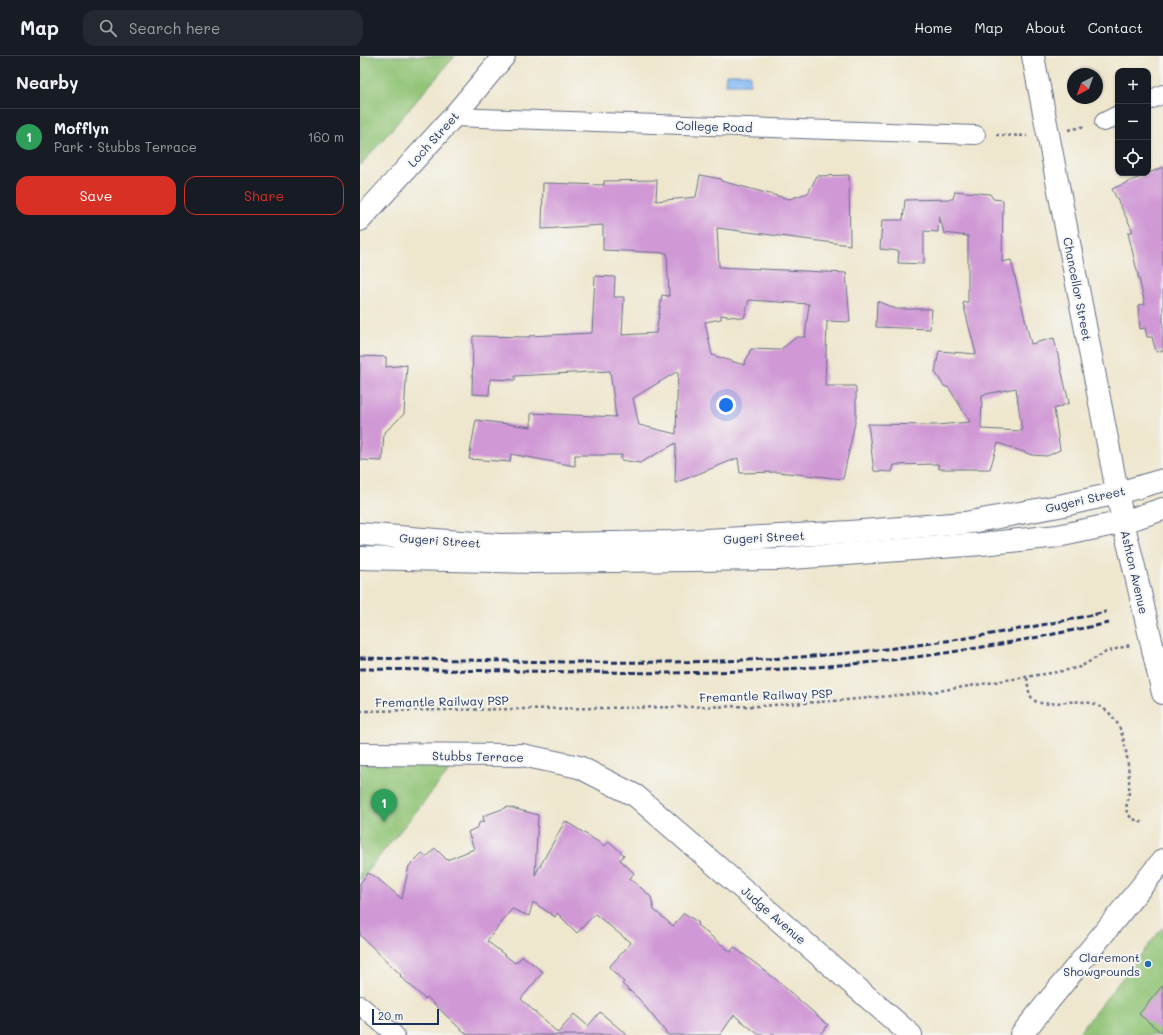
<!DOCTYPE html>
<html lang="en">
<head>
<meta charset="utf-8">
<style>
	body { margin:0; font-family:Mali,sans-serif; background:#242831; color:#f1f3f6 }
	.controls { position:absolute; right:12px; top:12px; display:grid; overflow:hidden; border-radius:8px; box-shadow:0 1px 3px #0004 }
	.controls button { width:36px; height:36px; display:grid; place-items:center; padding:0; border:0; border-bottom:1px solid #363941; background:#171b24; color:#f1f3f6; font:20px sans-serif }
	.compass { position:absolute; left:707px; top:12px; width:36px; height:36px; border-radius:50%; background:#171b24; box-shadow:0 1px 3px #0004; rotate:221deg }
	.scale { position:absolute; left:12px; bottom:10px; width:67px; box-sizing:border-box; padding-left:4px; border:2px solid #1b2f5e; border-top:0; font-size:11px; line-height:14px; white-space:nowrap; color:#1b2f5e; -webkit-text-stroke:3px #f6f6f2; paint-order:stroke }
	.you { position:absolute; left:366px; top:349px; width:14px; height:14px; margin:-10px; border:3px solid #fff; border-radius:50%; background:#1a73e8; box-shadow:0 0 0 6px #1a73e833 }
	.badge { display:grid; place-items:center; width:26px; height:26px; border-radius:50%; background:#d93025; color:#fff; font-size:13px; font-weight:700 }
	.pin { position:absolute; translate:-50% -33px; filter:drop-shadow(0 1px 2px #0008) }
	.pin::after { content:''; position:absolute; top:21px; width:14px; height:12px; background:inherit; clip-path:polygon(0 0,100% 0,50% 100%) }
	.list { margin:0; padding:0; list-style:none }
	h2 { display:flex; justify-content:space-between; align-items:center; height:52px; margin:0; padding:0 16px; font-size:17px }
	h2 small { font-size:13px; font-weight:400; color:#9ea1a6 }
	.list li { display:grid; grid-template-columns:26px 1fr auto; gap:12px; align-items:center; box-sizing:border-box; height:56px; padding:0 16px; border-top:1px solid #363941 }
	.list b { display:block; font-size:15px; white-space:nowrap }
	.list p { margin:0; font-size:13px; white-space:nowrap; color:#9ea1a6 }
	.list em { font-size:13px; font-style:normal; color:#9ea1a6 }
	.actions { display:flex; gap:8px; padding:12px 16px }
	.actions a { flex:1; padding:9px 0; border:1px solid #d93025; border-radius:12px; text-align:center; font-size:14px; color:#d93025 }
	.actions .main { background:#d93025; color:#fff }
	.icon { flex:none; width:22px; height:22px; fill:none; stroke:currentColor; stroke-width:2; stroke-linecap:round; stroke-linejoin:round }
	.map { position:relative; flex:none; width:803px; height:979px; overflow:hidden }
	header { display:flex; align-items:center; gap:24px; box-sizing:border-box; height:56px; padding:0 20px; background:#171b24; border-bottom:1px solid #363941 }
	header strong { font-size:19px }
	nav { display:flex; gap:22px; margin-inline-start:auto; font-size:14px }
	.search { width:280px; height:36px; background:#242831; display:flex; align-items:center; gap:10px; box-sizing:border-box; padding:0 14px; border-radius:12px; color:#9ea1a6; font-size:15px }
	main { display:flex }
	aside { flex:1; background:#171b24 }
	.map>svg:first-child { display:block }
	.green { fill:#90c374; stroke:#567969 }
	.water { fill:#85bbf4; stroke:#5075a9 }
	.building { fill:#d098d5; fill-rule:evenodd }
	.lines { fill:none; stroke-linecap:round; stroke-linejoin:round }
	.minor-casing { stroke:#656f85; stroke-width:20 }
	.tertiary-casing { stroke:#656f85; stroke-width:24 }
	.secondary-casing { stroke:#656f85; stroke-width:24 }
	.primary-casing { stroke:#656f85; stroke-width:24 }
	.path { stroke:#656f85; stroke-width:2.5; stroke-dasharray:3 3; stroke-linecap:butt }
	.minor { stroke:#fff; stroke-width:18 }
	.tertiary { stroke:#fff; stroke-width:22 }
	.secondary { stroke:#fff; stroke-width:22 }
	.primary { stroke:#fff; stroke-width:22 }
	.rail { stroke:#1b2f5e; stroke-width:3; stroke-dasharray:6 3; stroke-linecap:butt }
	.primary-bridge-casing { stroke:#656f85; stroke-width:24; stroke-linecap:butt }
	.primary-bridge { stroke:#fff; stroke-width:22 }
	.poi-dot { fill:#1f6fb2; stroke:#f6f6f2; stroke-width:1.5 }
	.labels { text-anchor:middle; dominant-baseline:central; stroke-width:4; stroke-linejoin:round; paint-order:stroke }
	.street-label { font-size:12px; fill:#1b2f5e; stroke:#f6f6f2 }
	.poi-label { font-size:12px; fill:#1b2f5e; stroke:#f6f6f2; text-anchor:end }
</style>
</head>
<body>
<header>
<strong>Map</strong>
<div class="search"><svg class="icon" aria-label="search" viewBox="0 0 24 24"><circle cx="10" cy="10" r="6"/><path d="M15 15l6 6"/></svg>Search here</div>
<nav><a>Home</a><a>Map</a><a>About</a><a>Contact</a></nav>
</header>
<main>
<aside>
<h2>Nearby<small></small></h2>
<ul class="list">
<li><span class="badge" style="background:#2e9e5b">1</span><div><b>Mofflyn</b><p>Park · Stubbs Terrace</p></div><em>160 m</em></li>
</ul>
<div class="actions"><a class="main">Save</a><a>Share</a></div>
</aside>
<div class="map">
<svg width="803" height="979" viewBox="0 0 803 979">
	<rect width="100%" height="100%" fill="#f6f6f2"/>
	<filter id="ink" filterUnits="userSpaceOnUse"><feTurbulence type="fractalNoise" baseFrequency=".025" numOctaves="2"/><feDisplacementMap in="SourceGraphic" scale="8" xChannelSelector="R" yChannelSelector="G"/><feConvolveMatrix kernelMatrix="1 2 1 2 8 2 1 2 1" color-interpolation-filters="sRGB"/></filter>
	<filter id="wash" filterUnits="userSpaceOnUse"><feTurbulence type="fractalNoise" baseFrequency=".012" numOctaves="4" result="noise"/><feDisplacementMap in="SourceGraphic" scale="16" xChannelSelector="R" yChannelSelector="G"/><feGaussianBlur stdDeviation="0.9" result="paint"/><feColorMatrix in="noise" values="0 0 0 0 0 0 0 0 0 0 0 0 0 0 0 0 0 1.4 0 .05"/><feComposite in="paint" operator="in"/></filter>
	<g filter="url(#wash)">
		<rect width="100%" height="100%" fill="#eee6cd"/>
		<!-- green -->
		<g class="green">
			<polygon points="0,0 95,0 0,110"/>
			<polygon points="0,708 94,709 0,824"/>
			<polygon points="803,871 803,979 717,979"/>
		</g>
		<!-- water -->
		<polygon class="water" points="366,18 390,18 390,28 365,28"/>
		<g id="blocks">
			<!-- building -->
			<g class="building">
				<polygon points="803,111 803,295 796,296 792,281 787,281 785,272 780,273 778,249 785,248 768,177 773,175 752,133"/>
				<path d="M340,119l21,4v2l68,18 19,-6 9,-17 32,-1 1,70 -133,-17 2,39 127,6 4,49 -23,-1 -2,65h30l1,2v30l-13,61 -65,-7 -38,1 -2,-15 -63,25 1,-40 -36,20 -19,-3 1,-5h-47v11l-64,-12 -1,8 -41,-3 7,-39 55,7v-14l85,4 -6,-46 -95,5v4l-25,-1 -1,16 -17,-1 1,-58 56,1v-1l63,-3 3,-57 20,1 -1,20h10l-2,38 34,-2 6,-38 7,1 -2,-43 -64,-3v-25l-61,4 1,-46 61,2v-4l53,-1 -1,21 40,-4zM389,244l60,4 -4,33h-8l-17,13 -29,-1 -7,16 -32,-10 -7,-33 16,-3v-4l23,3zM318,315l-2,63 -37,-9 -6,-27z"/>
				<path d="M595,135l35,3 3,5 10,1 -1,62 9,-2 20,84 23,-6 15,65 -15,6 6,41 -13,6 -15,-1 -34,-12 -8,26h-51l-1,-5 -44,1 -2,7 -18,-1 -6,-47 69,1 33,-3 -21,-34 -5,-2 -9,-14 4,-21 37,3 -13,-51 5,-1v-66l-24,-3 -5,-18 -1,17 -14,-1v33l-26,-1 1,-12 -19,-2 2,-29h21l2,-20 48,-1zM656,332l6,43 -41,-2 1,-34z"/>
				<polygon points="517,245 536,253 572,253 570,273 516,271"/>
				<polygon points="0,300 26,301 26,311 47,309 44,358 24,377 22,405 0,404"/>
				<polygon points="148,751 178,759 175,819 205,765 245,790 249,785 264,799 260,804 274,817 270,822 291,841 294,854 313,870 324,857 339,867 337,869 371,896 374,891 413,921 468,969 459,979 399,979 374,959 360,979 308,979 279,943 262,928 264,926 249,911 271,887 235,858 217,877 197,857 195,861 173,846 169,860 152,853 127,885 155,907 163,900 183,916 161,943 198,977 214,958 228,970 240,956 267,979 108,979 95,968 67,941 65,943 40,920 41,919 0,879 0,827 8,817 17,822 42,843 49,810 62,797 67,801 75,792 87,804 114,793 108,776 118,771 119,767 124,765 123,760"/>
				<polygon points="803,929 803,978 779,958"/>
			</g>
		</g>
	</g>
	<g filter="url(#ink)">
		<use href="#blocks" fill-opacity="0" stroke="#656f85" stroke-width="1"/>
		<g class="lines">
			<defs>
				<g id="minor">
					<polyline points="788,45 803,38"/>
					<polyline points="93,61 616,79"/>
					<polyline points="744,66 758,59"/>
					<polyline points="0,949 35,979"/>
				</g>
				<polyline id="tertiary" points="0,698 162,699 219,711 276,740 551,979"/>
				<polyline id="secondary" points="0,164 93,61 144,0"/>
				<g id="primary">
					<polyline points="673,0 763,466 774,511"/>
					<polyline points="0,478 139,489 310,486 490,476 605,467 699,450 758,437 803,424"/>
					<polyline points="0,502 173,506 418,503 621,488 698,480 763,466 803,453"/>
					<polyline points="795,602 803,637"/>
					<polyline points="661,979 803,804"/>
				</g>
			</defs>
			<!-- minor casing -->
			<use href="#minor" class="minor-casing"/>
			<!-- tertiary casing -->
			<use href="#tertiary" class="tertiary-casing"/>
			<!-- secondary casing -->
			<use href="#secondary" class="secondary-casing"/>
			<!-- primary casing -->
			<use href="#primary" class="primary-casing"/>
			<!-- path -->
			<g class="path">
				<polyline points="709,74 726,70"/>
				<polyline points="636,79 667,80"/>
				<path d="M667,622c1,6 1,15 5,20 12,17 58,-14 83,22 11,14 15,53 14,71 0,6 -4,15 -2,21 3,7 11,9 17,11"/>
				<polyline points="0,655 400,650 487,644 572,636 703,615 720,611 746,596 770,589"/>
			</g>
			<!-- minor -->
			<use href="#minor" class="minor"/>
			<!-- tertiary -->
			<use href="#tertiary" class="tertiary"/>
			<!-- secondary -->
			<use href="#secondary" class="secondary"/>
			<!-- primary -->
			<use href="#primary" class="primary"/>
			<!-- rail -->
			<g class="rail">
				<path d="M0,602c135,2 272,8 407,1 115,-6 227,-23 339,-47"/>
				<path d="M0,613l307,4c69,-1 137,-4 206,-11 80,-8 158,-23 236,-39"/>
			</g>
			<defs>
				<polyline id="primary-bridge" points="774,511 795,602"/>
			</defs>
			<!-- primary-bridge casing -->
			<use href="#primary-bridge" class="primary-bridge-casing"/>
			<!-- primary-bridge -->
			<use href="#primary-bridge" class="primary-bridge"/>
		</g>
	</g>
	<!-- markers -->
	<circle class="poi-dot" cx="788" cy="908" r="4"/>
	<g class="labels">
		<!-- street labels -->
		<g class="street-label">
			<text transform="translate(354 70) rotate(2)">College Road</text>
			<text transform="translate(73 83) rotate(-48)">Loch Street</text>
			<text transform="translate(718 233) rotate(79)">Chancellor Street</text>
			<text transform="translate(725 443) rotate(-13)">Gugeri Street</text>
			<text transform="translate(404 481) rotate(-3)">Gugeri Street</text>
			<text transform="translate(80 484) rotate(4)">Gugeri Street</text>
			<text transform="translate(775 516) rotate(77)">Ashton Avenue</text>
			<text transform="translate(406 639) rotate(-2)">Fremantle Railway PSP</text>
			<text transform="translate(82 645) rotate(-1)">Fremantle Railway PSP</text>
			<text transform="translate(118 700) rotate(1)">Stubbs Terrace</text>
			<text transform="translate(414 859) rotate(41)">Judge Avenue</text>
		</g>
		<!-- poi labels -->
		<g class="poi-label">
			<text x="780" y="901">Claremont<tspan x="780" dy="14">Showgrounds</tspan></text>
		</g>
	</g>
</svg>
<div class="controls">
<button>+</button>
<button>−</button>
<button><svg class="icon" aria-label="locate" viewBox="0 0 24 24"><circle cx="12" cy="12" r="6"/><path d="M12 2v4M12 18v4M2 12h4M18 12h4"/></svg></button>
</div>
<svg class="compass" viewBox="-18 -18 36 36"><path d="M0-13l5 13h-10z" fill="#e53935"/><path d="M0 13l5-13h-10z" fill="#9ea1a6"/></svg>
<div class="scale">20 m</div>
<div class="you"></div>
<div class="pin badge" style="left:24px;top:766px;background:#2e9e5b">1</div>
</div>
</main>
</body>
</html>
